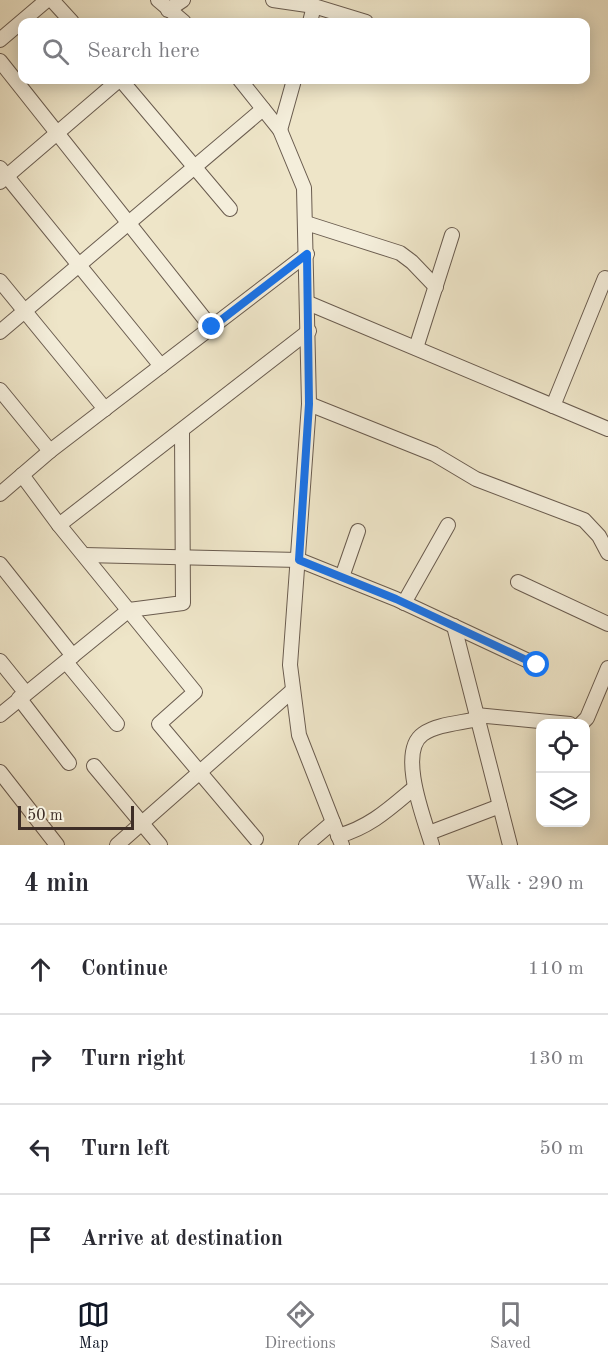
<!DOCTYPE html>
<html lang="en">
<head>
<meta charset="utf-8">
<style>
	body { margin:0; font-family:"Old Standard TT",serif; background:#f2f2f3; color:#2b2b33 }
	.controls { position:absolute; right:18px; bottom:18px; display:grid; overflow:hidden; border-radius:12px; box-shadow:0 3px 15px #0003 }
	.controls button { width:54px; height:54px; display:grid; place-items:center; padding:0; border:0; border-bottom:2px solid #e1e1e2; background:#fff; color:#2b2b33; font:30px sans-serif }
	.scale { position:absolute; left:18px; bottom:15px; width:116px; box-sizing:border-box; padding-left:6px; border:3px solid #3e2e27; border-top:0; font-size:16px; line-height:21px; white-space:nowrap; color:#3e2e27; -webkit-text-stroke:4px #f4eedb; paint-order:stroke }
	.stop { position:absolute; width:18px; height:18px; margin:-14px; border:4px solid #1a73e8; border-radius:50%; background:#fff }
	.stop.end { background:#1a73e8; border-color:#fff; box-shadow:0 2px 6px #0008 }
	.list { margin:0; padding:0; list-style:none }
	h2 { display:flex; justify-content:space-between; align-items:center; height:78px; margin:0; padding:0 24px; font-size:26px }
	h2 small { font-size:20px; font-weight:400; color:#7c7c81 }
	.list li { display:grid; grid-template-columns:39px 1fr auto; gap:18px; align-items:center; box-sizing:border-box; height:90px; padding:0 24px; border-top:2px solid #e1e1e2 }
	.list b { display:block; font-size:22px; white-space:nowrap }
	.list em { font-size:20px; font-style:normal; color:#7c7c81 }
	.icon { flex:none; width:33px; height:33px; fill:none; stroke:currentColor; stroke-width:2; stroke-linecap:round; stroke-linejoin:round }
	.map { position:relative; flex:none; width:608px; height:845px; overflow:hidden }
	.search { position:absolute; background:#fff; box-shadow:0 3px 15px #0003; left:18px; right:18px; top:18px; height:66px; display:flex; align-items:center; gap:15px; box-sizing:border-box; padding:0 21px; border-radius:12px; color:#7c7c81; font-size:22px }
	.sheet { height:438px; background:#fff }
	nav { display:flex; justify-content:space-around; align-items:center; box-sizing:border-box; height:84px; border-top:2px solid #e1e1e2; background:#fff; font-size:16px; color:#7c7c81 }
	nav a { display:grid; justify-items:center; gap:3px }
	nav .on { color:#111827 }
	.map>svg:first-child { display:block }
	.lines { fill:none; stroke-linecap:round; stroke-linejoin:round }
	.minor-casing { stroke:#6a5c4f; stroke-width:16 }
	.minor { stroke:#f4eedb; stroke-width:14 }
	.route { stroke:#1a73e8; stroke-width:8 }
</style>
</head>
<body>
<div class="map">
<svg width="608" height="845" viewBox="0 0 608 845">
	<rect width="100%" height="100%" fill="#eee5c8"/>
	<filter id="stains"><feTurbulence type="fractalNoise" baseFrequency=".00333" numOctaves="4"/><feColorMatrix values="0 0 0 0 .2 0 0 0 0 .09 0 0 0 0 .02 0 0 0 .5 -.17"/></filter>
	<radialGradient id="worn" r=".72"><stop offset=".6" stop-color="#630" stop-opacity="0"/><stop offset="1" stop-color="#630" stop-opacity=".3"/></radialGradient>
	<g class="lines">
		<defs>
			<g id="minor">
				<polyline points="52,0 72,22"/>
				<polyline points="158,0 184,22"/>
				<polyline points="273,0 314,6 366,22"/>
				<polyline points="168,10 183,0"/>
				<polyline points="310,22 314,6"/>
				<polyline points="0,40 47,0"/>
				<polyline points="0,61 211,327"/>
				<polyline points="121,80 230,209"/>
				<polyline points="240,80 280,130 304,188 309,404 290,665 299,735 342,845"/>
				<polyline points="280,130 294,80"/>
				<polyline points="0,168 161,366"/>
				<polyline points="0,182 119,80"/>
				<polyline points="306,223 400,253 412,262 436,287"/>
				<polyline points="0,281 105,409"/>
				<polyline points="308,303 608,429"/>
				<polyline points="0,332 263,109"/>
				<polyline points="416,348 452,235"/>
				<polyline points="0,390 50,451"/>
				<polyline points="309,404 434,454 476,479 584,520 599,536 608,553"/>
				<polyline points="553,406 605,278"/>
				<polyline points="22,475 59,525 195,692 159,724 256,839"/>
				<polyline points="0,494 50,451 307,254"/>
				<polyline points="59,525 309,331"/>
				<polyline points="84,555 299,560 396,599 537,665"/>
				<polyline points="0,564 73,656"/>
				<polyline points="342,577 358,531"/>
				<polyline points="518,582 608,624"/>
				<polyline points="404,603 448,525"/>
				<polyline points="454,626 510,845"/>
				<polyline points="0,661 25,692"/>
				<polyline points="66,662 117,724"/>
				<polyline points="19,698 69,763"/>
				<polyline points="0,715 129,610 183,603 182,431"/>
				<polyline points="476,715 570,724"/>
				<polyline points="581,724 587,718 608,668"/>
				<polyline points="94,766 160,845"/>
				<polyline points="0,772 57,845"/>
				<polyline points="429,833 500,806"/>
				<path d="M338,836c32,-9 51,-27 76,-48"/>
				<polyline points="117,845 293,690"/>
				<polyline points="306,845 333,822"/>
				<path d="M432,845c-7,-24 -35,-93 -9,-111 14,-10 38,-11 54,-15"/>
			</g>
		</defs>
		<!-- minor casing -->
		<use href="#minor" class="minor-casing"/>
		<!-- minor -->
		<use href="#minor" class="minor"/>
	</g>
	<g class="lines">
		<!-- route -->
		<polyline class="route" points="212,327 307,254 309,404 299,560 396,599 537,665"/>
	</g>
	<rect width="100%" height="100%" filter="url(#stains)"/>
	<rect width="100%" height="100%" fill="url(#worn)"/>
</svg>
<div class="controls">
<button><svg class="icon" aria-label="locate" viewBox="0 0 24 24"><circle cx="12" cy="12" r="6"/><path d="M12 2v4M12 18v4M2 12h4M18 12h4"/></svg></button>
<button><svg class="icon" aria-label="layers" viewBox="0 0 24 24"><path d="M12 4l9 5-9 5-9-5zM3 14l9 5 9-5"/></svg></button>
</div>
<div class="scale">50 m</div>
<div class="stop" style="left:537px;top:665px"></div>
<div class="stop end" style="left:212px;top:327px"></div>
<div class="search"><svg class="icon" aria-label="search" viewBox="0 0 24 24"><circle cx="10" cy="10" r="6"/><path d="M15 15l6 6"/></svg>Search here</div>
</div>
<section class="sheet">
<h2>4 min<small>Walk · 290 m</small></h2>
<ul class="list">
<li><svg class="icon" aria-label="ahead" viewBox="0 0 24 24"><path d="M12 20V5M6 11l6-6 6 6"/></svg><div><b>Continue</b></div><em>110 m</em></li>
<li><svg class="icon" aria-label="right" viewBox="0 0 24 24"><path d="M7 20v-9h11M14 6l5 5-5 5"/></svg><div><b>Turn right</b></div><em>130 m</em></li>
<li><svg class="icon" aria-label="left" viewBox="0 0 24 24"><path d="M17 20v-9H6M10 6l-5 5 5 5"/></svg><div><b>Turn left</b></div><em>50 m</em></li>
<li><svg class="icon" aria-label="arrive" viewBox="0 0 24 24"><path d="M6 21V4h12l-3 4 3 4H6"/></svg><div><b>Arrive at destination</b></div></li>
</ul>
</section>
<nav>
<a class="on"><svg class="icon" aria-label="map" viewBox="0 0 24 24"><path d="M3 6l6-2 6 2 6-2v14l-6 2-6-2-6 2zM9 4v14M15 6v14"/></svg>Map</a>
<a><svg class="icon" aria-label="directions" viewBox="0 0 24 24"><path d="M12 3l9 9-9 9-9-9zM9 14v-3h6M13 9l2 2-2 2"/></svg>Directions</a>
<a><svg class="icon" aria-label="saved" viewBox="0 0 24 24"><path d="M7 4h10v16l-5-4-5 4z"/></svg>Saved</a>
</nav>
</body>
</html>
